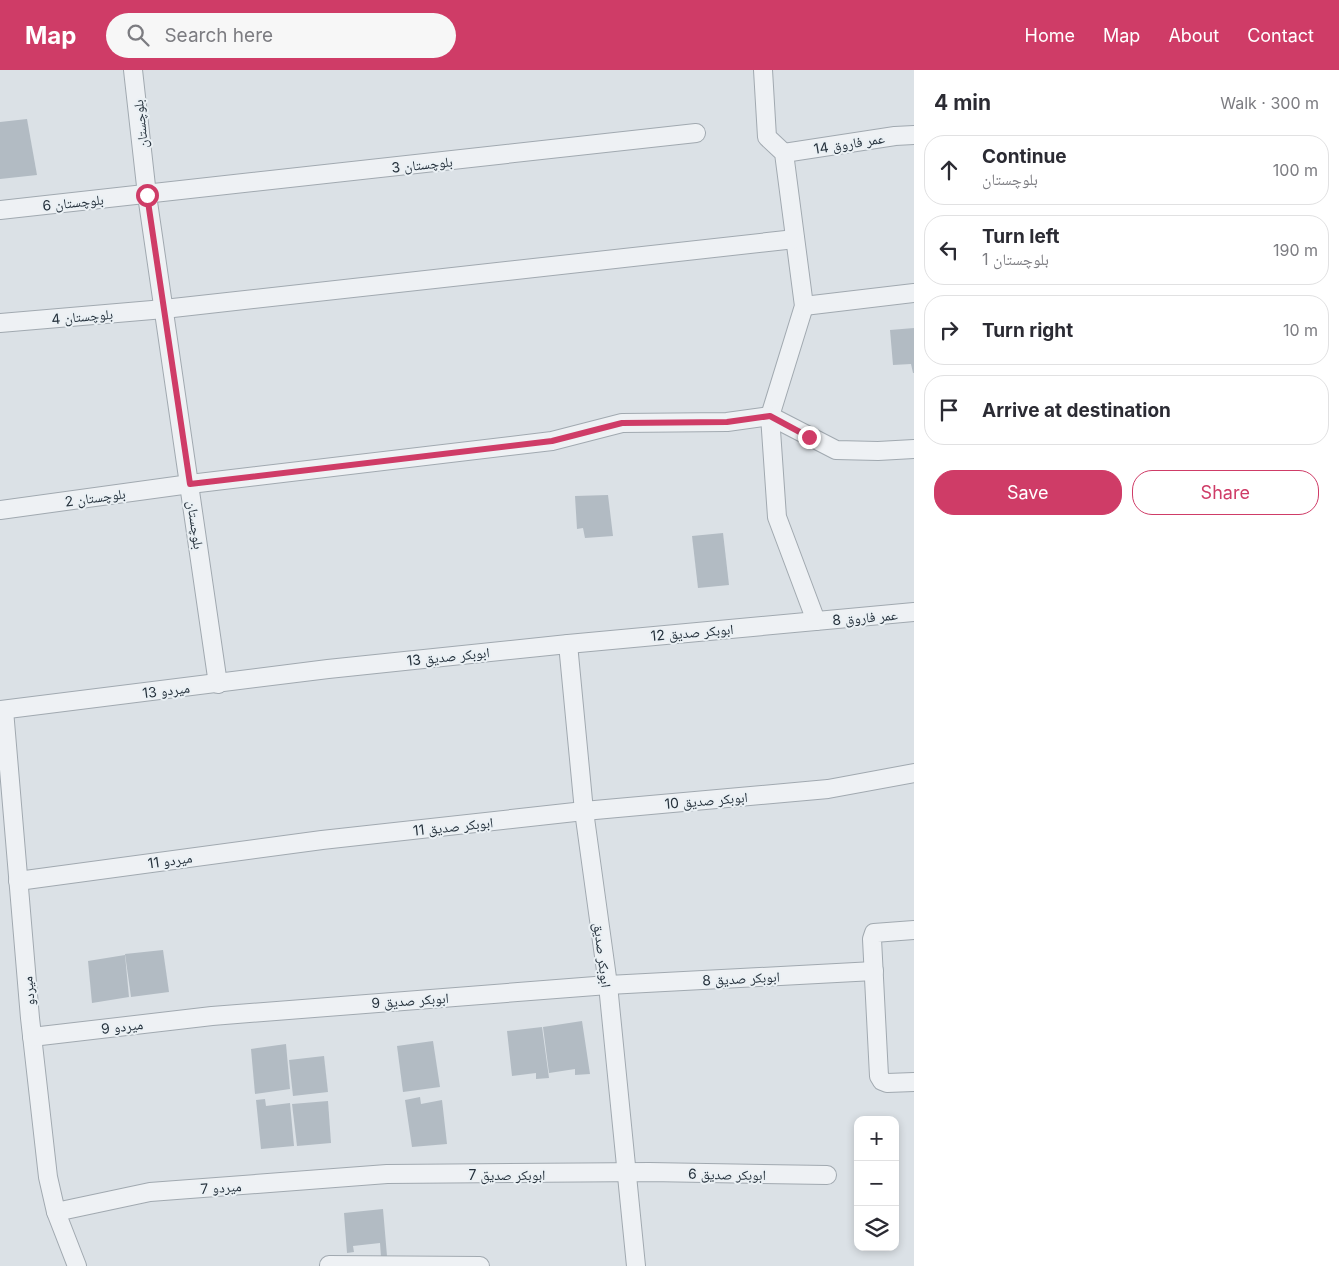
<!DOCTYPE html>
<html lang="en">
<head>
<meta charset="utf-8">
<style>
	body { margin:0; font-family:Inter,"Noto Naskh Arabic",sans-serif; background:#f7f7f7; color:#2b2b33 }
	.controls { position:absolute; right:15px; bottom:15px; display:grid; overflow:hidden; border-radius:10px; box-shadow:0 2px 8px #0003 }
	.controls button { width:45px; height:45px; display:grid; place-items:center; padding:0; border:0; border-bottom:1px solid #e1e1e2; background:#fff; color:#2b2b33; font:25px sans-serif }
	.stop { position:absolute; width:15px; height:15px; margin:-11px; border:4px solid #cf3c67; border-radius:50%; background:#fff }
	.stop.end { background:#cf3c67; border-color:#fff; box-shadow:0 1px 5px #0008 }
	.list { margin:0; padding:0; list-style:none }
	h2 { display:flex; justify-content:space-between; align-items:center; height:65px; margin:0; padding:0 20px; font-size:21px }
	h2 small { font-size:16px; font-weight:400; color:#7c7c81 }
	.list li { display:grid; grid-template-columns:32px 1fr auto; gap:15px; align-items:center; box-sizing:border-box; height:70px; margin:0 10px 10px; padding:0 10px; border:1px solid #e1e1e2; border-radius:20px }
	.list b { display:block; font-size:19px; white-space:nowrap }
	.list p { margin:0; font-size:16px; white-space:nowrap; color:#7c7c81 }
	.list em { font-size:16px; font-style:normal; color:#7c7c81 }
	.actions { display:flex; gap:10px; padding:15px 20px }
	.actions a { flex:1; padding:11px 0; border:1px solid #cf3c67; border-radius:20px; text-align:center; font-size:18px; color:#cf3c67 }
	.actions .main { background:#cf3c67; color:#fff }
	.icon { flex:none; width:28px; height:28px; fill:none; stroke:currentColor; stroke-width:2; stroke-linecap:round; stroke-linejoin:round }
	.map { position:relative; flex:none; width:914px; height:1196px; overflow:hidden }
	header { display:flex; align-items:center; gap:30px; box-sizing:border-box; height:70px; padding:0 25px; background:#cf3c67; color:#fff }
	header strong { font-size:24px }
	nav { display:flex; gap:28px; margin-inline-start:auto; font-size:18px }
	.search { width:350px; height:45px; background:#f7f7f7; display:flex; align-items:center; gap:12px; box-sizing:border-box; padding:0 18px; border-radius:28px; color:#7c7c81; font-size:19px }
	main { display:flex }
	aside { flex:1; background:#fff }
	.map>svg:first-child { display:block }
	.building { fill:#b2bbc3 }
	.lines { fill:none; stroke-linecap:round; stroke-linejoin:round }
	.minor-casing { stroke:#a1a9b0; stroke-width:20 }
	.minor { stroke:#eef1f4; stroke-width:18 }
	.route { stroke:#cf3c67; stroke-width:6 }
	.labels { text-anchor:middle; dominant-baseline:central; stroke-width:4; stroke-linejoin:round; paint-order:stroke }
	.street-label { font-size:14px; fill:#25313c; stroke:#eaf0f4 }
</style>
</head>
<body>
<header>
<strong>Map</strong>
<div class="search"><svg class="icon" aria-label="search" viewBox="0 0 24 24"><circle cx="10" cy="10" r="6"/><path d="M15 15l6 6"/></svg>Search here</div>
<nav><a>Home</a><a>Map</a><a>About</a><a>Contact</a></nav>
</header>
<main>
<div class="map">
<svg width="914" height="1196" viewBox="0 0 914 1196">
	<rect width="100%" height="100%" fill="#dbe1e6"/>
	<!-- building -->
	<g class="building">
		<polygon points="27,49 37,105 0,109 0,52"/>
		<polygon points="914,258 914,303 913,303 911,294 893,295 890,260"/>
		<polygon points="608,425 613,466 585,468 583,458 577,459 575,426"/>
		<polygon points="723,463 729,515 698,518 692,466"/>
		<polygon points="163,880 169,922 131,927 125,884"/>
		<polygon points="125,885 129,927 92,933 88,891"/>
		<polygon points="582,951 590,1004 575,1005 575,999 549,1003 543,957"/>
		<polygon points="542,957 549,1008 536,1009 536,1003 512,1006 507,961"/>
		<polygon points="433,971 440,1017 403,1022 397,976"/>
		<polygon points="286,974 290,1019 255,1024 251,979"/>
		<polygon points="324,986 328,1022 293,1026 289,990"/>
		<polygon points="420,1027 421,1034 442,1030 447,1074 412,1077 405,1030"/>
		<polygon points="265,1029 266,1036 290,1033 294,1076 261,1079 256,1030"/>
		<polygon points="328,1031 331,1073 297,1076 292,1034"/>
		<polygon points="383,1139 387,1186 381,1187 380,1173 353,1176 354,1182 347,1183 344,1143"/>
	</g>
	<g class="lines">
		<defs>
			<g id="minor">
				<polyline points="133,0 147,125 218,614"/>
				<polyline points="763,0 767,67 784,83 804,236 770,346 777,447 816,551"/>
				<polyline points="784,83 895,66 914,65"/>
				<polyline points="0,140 696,63"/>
				<polyline points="804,236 914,223"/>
				<polyline points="0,253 164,239 795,169"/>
				<polyline points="770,346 836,380 878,381 914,379"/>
				<polyline points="0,440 190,414 552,371 622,353 727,352 770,346"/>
				<polyline points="568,574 584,741 608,915 636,1196"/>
				<polyline points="0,640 328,599 568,574 914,542"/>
				<polyline points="4,640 30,948 48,1107 56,1142 77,1196"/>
				<polyline points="18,811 322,770 584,741 828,719 914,703"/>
				<polyline points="914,860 874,863 872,869 879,1006 882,1011 887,1013 914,1012"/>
				<polyline points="32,967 212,946 608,915 874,901"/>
				<polyline points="56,1142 150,1122 387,1104 649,1102 827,1105"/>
				<polyline points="329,1196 329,1195 480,1196"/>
			</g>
		</defs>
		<!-- minor casing -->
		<use href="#minor" class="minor-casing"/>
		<!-- minor -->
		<use href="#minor" class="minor"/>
	</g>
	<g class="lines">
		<!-- route -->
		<polyline class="route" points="147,125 190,414 552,371 622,353 727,352 770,346 809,367"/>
	</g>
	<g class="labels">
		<!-- street labels -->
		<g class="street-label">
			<text transform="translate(140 54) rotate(-96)">بلوچستان</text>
			<text transform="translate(849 73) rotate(-9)">عمر فاروق 14</text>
			<text transform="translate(422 94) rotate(-6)">بلوچستان 3</text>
			<text transform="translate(73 132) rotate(-6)">بلوچستان 6</text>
			<text transform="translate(82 246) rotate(-5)">بلوچستان 4</text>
			<text transform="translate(95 427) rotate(-8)">بلوچستان 2</text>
			<text transform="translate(196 455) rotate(82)">بلوچستان</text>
			<text transform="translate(865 547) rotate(-5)">عمر فاروق 8</text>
			<text transform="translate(692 562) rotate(-5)">ابوبکر صدیق 12</text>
			<text transform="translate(448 586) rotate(-6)">ابوبکر صدیق 13</text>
			<text transform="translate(166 620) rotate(-7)">میردو 13</text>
			<text transform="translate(706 730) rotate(-5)">ابوبکر صدیق 10</text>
			<text transform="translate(453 756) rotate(-6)">ابوبکر صدیق 11</text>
			<text transform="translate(170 790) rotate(-8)">میردو 11</text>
			<text transform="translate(603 885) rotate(83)">ابوبکر صدیق</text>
			<text transform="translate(741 908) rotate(-3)">ابوبکر صدیق 8</text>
			<text transform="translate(28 921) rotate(-95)">میردو</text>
			<text transform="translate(410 930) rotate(-4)">ابوبکر صدیق 9</text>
			<text transform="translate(122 956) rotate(-7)">میردو 9</text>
			<text x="507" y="1104">ابوبکر صدیق 7</text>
			<text transform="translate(727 1104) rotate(1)">ابوبکر صدیق 6</text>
			<text transform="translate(221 1117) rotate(-4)">میردو 7</text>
		</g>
	</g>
</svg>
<div class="controls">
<button>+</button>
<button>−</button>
<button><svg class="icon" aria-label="layers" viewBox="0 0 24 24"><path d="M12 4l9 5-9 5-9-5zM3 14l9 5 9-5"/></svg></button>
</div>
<div class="stop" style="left:147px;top:125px"></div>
<div class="stop end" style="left:809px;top:367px"></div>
</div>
<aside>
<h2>4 min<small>Walk · 300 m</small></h2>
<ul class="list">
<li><svg class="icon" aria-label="ahead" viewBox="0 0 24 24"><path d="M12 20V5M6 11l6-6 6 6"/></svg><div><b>Continue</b><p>بلوچستان</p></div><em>100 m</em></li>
<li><svg class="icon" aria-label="left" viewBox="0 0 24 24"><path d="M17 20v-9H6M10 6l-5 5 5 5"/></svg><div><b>Turn left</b><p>بلوچستان 1</p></div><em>190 m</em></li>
<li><svg class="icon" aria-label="right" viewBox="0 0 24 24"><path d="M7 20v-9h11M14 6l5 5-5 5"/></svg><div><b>Turn right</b></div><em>10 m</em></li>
<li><svg class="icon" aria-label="arrive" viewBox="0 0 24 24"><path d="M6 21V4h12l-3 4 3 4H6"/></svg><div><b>Arrive at destination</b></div></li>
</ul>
<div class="actions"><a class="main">Save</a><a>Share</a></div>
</aside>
</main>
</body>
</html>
